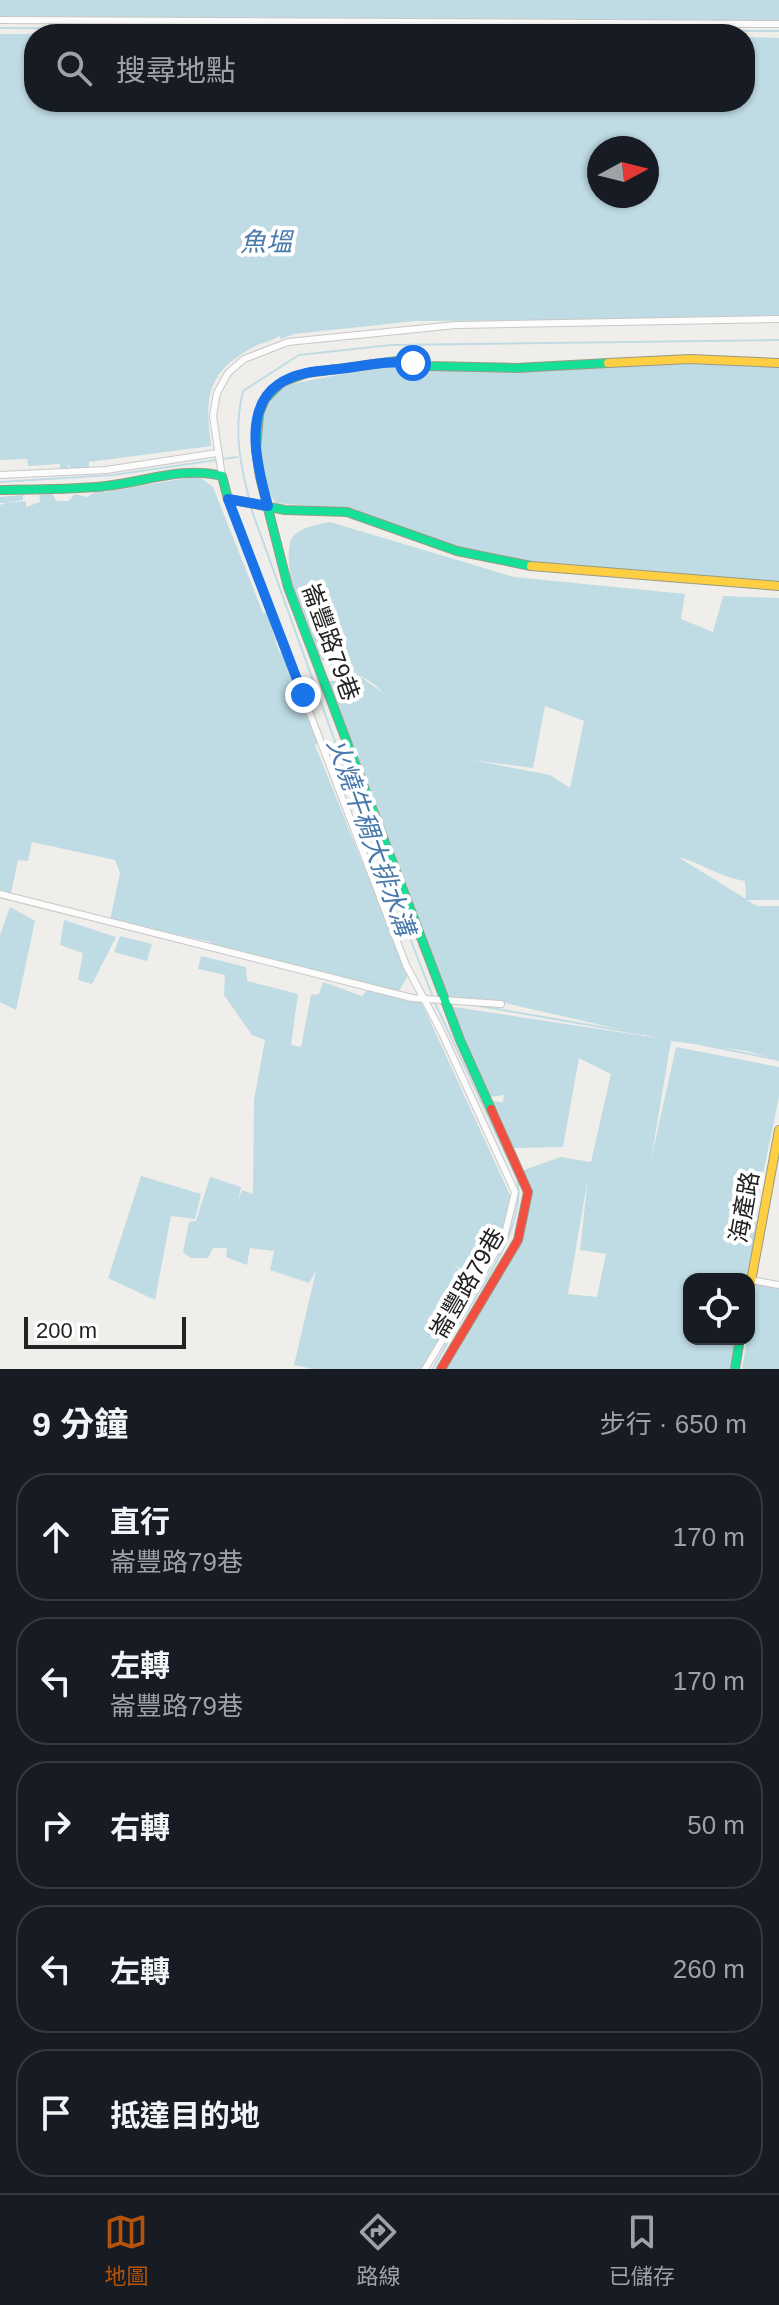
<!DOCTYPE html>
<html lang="zh-TW">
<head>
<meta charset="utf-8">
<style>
	body { margin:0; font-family:Helvetica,"Noto Sans TC",sans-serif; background:#242831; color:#f1f3f6 }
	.controls { position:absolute; right:24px; bottom:24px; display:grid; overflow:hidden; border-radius:16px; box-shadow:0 2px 6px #0004 }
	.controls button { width:72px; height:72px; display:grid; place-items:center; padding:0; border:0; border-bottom:2px solid #363941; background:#171b24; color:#f1f3f6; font:40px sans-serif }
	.compass { position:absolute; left:587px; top:136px; width:72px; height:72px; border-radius:50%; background:#171b24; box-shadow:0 2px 6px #0004; rotate:83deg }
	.scale { position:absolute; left:24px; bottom:20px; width:162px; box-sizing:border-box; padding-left:8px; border:4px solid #222; border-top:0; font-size:22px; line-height:28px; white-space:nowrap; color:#222; -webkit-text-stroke:6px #fff; paint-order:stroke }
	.stop { position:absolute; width:24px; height:24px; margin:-18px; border:6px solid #1a73e8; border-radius:50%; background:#fff }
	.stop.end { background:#1a73e8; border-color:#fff; box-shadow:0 2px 8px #0008 }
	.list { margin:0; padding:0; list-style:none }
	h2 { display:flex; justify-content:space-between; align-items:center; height:104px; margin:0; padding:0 32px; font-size:34px }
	h2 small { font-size:26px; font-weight:400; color:#9ea1a6 }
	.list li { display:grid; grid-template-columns:52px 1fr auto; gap:24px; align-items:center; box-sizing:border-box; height:128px; margin:0 16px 16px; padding:0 16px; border:2px solid #363941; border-radius:32px }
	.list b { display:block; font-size:30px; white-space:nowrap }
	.list p { margin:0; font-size:26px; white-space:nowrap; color:#9ea1a6 }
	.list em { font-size:26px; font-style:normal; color:#9ea1a6 }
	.icon { flex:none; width:44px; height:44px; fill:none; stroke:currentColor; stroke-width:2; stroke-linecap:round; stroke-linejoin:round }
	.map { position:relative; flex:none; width:779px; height:1369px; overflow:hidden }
	.search { position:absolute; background:#171b24; box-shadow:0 2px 6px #0004; left:24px; right:24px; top:24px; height:88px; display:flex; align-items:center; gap:20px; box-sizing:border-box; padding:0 28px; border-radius:32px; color:#9ea1a6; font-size:30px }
	.sheet { height:824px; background:#171b24 }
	nav { display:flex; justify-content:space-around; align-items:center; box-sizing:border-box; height:112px; border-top:2px solid #363941; background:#171b24; font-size:22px; color:#9ea1a6 }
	nav a { display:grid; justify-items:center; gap:4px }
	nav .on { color:#b45309 }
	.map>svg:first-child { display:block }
	.water { fill:#bfdbe3; fill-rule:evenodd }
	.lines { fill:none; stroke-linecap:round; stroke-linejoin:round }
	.stream { stroke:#bfdbe3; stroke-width:2 }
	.street-casing { stroke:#c9c8c7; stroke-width:8 }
	.fast-casing { stroke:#999a82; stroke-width:10 }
	.slow-casing { stroke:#999a82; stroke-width:10 }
	.jam-casing { stroke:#999a82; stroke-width:10 }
	.street { stroke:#fdfcfc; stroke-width:6 }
	.fast { stroke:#16e098; stroke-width:8 }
	.slow { stroke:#ffcf43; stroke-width:8 }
	.jam { stroke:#f24e42; stroke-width:8 }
	.route { stroke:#1a73e8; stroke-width:10 }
	.labels { text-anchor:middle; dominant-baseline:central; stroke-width:8; stroke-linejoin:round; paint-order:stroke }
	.street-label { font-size:24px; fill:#222; stroke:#fff }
	.water-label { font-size:26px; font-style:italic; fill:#4a7aab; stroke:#fff }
</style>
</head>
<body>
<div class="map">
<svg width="779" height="1369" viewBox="0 0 779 1369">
	<rect width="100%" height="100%" fill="#f0eeeb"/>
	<!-- water -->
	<g class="water">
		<polygon points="0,0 779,0 779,22 11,18 0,16"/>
		<path d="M0,34h34v68h711v-65l34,1v281l-363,2 -122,13 -13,5 -2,-3c-8,6 -20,7 -29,13 -44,25 -45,49 -39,97l-122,16v6l-19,1 -1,-5 -2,5 -7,1v-6l-32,2 -1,-7 -27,1zM599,148h48v48h-48z"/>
		<path d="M681,362l98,3v221l-128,-8 -182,-22 -138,-48 -55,-5c-17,-22 -29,-64 -15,-91 4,-9 13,-18 20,-26l118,-23 33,6z"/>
		<polygon points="198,476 213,487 263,613 267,612 279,652 284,654 300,697 297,698 302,703 318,743 315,745 408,976 397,994 420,999 510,1195 508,1228 492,1247 490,1260 461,1269 452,1264 476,1282 423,1369 313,1369 294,1365 316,1271 309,1283 270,1270 274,1251 250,1248 247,1265 226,1257 227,1248 213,1248 208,1258 191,1258 183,1252 189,1222 196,1221 210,1177 241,1187 238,1201 242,1190 253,1194 254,1100 265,1040 252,1035 224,995 225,975 198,969 201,956 246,967 247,981 298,994 291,1045 301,1047 311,995 319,994 323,982 362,996 369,988 212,950 211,942 173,934 171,939 109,925 120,873 115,860 32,842 28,861 18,860 10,897 0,895 0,505 6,503 0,503 0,497 23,495 23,500 6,503 26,501 26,507 40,502 39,492 52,493 56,501 68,501 75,494 87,497 100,489 105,492"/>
		<path d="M330,522l184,55 171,17 -4,25 32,13 10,-36 56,2v302h-32l10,6h22v154l-32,-9 -76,-10 -20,119 25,-113 103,20v30l-20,96 -8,87 -62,-1v60h51l-5,30h-294l77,-129 9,-45 -6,-24 40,-14 30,5 20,-88 -32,-16 -16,89 -49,1 -21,-47 10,1 1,-7 -14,2 -43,-91 211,32 -153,-35 -57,-2 -120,-320h18l10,-8 28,21c-26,-29 -43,-18 -64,-36 -19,-15 -38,-98 -29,-118 6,-13 27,-15 39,-18zM545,706l39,15 -14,67 -20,-13 -78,-15 61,8zM678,857c24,6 43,21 67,24l1,18zM588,1178l-8,72 26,4 -9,43 -29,-3z"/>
		<polygon points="10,907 35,921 16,1010 0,1002 0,935"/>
		<polygon points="64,920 116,937 92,984 78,980 83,953 60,945"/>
		<polygon points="120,936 152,944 147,961 114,952"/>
		<polygon points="141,1176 201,1194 195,1219 171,1216 155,1300 108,1278"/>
		<polygon points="757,1281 779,1285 779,1369 742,1369"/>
	</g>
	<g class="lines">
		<!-- stream -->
		<g class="stream">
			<polyline points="0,28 779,31"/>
			<polyline points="0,482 113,475 237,457"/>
			<path d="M249,498c-10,-38 -15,-69 -6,-107l56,-36 92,-10 388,-5"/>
			<polyline points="251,508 356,800 433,997"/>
			<polyline points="474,1005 641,1034"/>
			<polyline points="699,1044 779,1060"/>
			<path d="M433,1369c24,-52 97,-133 84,-191l-82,-175"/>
		</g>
		<defs>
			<g id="street">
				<polyline points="0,20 779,24"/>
				<polyline points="0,475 106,470 217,453"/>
				<polyline points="222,476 213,416 217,393 228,373 244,359 288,342 456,325 779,319"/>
				<polyline points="228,499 406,965 441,1031 515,1192 504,1238 425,1369"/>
				<polyline points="0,894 412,998 501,1004"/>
				<polyline points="751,1280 779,1285"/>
			</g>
			<g id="fast">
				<path d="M0,490c35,-1 71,0 106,-4 39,-4 76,-20 116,-10l6,23 57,11 62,2 110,39 74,15"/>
				<polyline points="491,1109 460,1040 288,587 260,477 256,449 259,414 265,399 282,382 307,373 397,361 430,366 516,368 608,363"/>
				<polyline points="735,1369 740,1339"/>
			</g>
			<g id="slow">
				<polyline points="608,363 690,359 779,363"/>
				<polyline points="531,566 779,586"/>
				<polyline points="749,1292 779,1130"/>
			</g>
			<polyline id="jam" points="441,1369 518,1240 528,1192 491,1109"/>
		</defs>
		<!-- street casing -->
		<use href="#street" class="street-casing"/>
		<!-- fast casing -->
		<use href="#fast" class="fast-casing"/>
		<!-- slow casing -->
		<use href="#slow" class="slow-casing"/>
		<!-- jam casing -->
		<use href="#jam" class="jam-casing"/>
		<!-- street -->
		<use href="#street" class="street"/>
		<!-- fast -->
		<use href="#fast" class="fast"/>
		<!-- slow -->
		<use href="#slow" class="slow"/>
		<!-- jam -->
		<use href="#jam" class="jam"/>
	</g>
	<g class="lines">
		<!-- route -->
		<path class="route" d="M303,695l-75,-196 40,7c-10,-36 -27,-97 11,-122 17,-12 40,-13 60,-15 25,-3 50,-9 74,-6"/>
	</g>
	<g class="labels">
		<!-- street labels -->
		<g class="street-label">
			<text transform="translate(331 642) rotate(70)">崙豐路79巷</text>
			<text transform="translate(744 1207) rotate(-80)">海產路</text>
			<text transform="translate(467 1283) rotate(-60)">崙豐路79巷</text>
		</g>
		<!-- water labels -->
		<g class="water-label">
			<text x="266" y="242">魚塭</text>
			<text transform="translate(371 837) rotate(70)">火燒牛稠大排水溝</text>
		</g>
	</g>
</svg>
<div class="controls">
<button><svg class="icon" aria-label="locate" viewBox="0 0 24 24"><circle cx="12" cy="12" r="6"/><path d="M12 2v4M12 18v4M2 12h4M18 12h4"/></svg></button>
</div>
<svg class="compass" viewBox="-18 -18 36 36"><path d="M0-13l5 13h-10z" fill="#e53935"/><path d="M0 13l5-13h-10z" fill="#9ea1a6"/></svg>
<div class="scale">200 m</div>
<div class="stop" style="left:413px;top:363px"></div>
<div class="stop end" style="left:303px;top:695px"></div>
<div class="search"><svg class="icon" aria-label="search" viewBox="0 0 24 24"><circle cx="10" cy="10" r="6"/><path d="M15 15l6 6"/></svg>搜尋地點</div>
</div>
<section class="sheet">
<h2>9 分鐘<small>步行 · 650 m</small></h2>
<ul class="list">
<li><svg class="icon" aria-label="ahead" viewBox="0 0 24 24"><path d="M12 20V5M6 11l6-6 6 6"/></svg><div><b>直行</b><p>崙豐路79巷</p></div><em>170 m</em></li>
<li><svg class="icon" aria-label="left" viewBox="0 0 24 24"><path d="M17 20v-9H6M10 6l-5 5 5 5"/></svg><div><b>左轉</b><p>崙豐路79巷</p></div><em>170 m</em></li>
<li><svg class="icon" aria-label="right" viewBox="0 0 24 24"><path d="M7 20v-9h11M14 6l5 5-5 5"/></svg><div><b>右轉</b></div><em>50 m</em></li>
<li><svg class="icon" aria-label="left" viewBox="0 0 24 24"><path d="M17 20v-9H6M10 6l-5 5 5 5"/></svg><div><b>左轉</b></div><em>260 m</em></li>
<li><svg class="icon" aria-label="arrive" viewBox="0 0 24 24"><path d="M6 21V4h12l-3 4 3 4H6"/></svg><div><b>抵達目的地</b></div></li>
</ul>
</section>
<nav>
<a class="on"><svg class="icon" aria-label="map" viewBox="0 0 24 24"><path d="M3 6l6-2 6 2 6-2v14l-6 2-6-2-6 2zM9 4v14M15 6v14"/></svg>地圖</a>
<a><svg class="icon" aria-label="directions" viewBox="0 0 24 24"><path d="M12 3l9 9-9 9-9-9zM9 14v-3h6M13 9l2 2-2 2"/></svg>路線</a>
<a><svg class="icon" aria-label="saved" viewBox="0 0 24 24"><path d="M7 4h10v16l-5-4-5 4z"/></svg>已儲存</a>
</nav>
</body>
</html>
